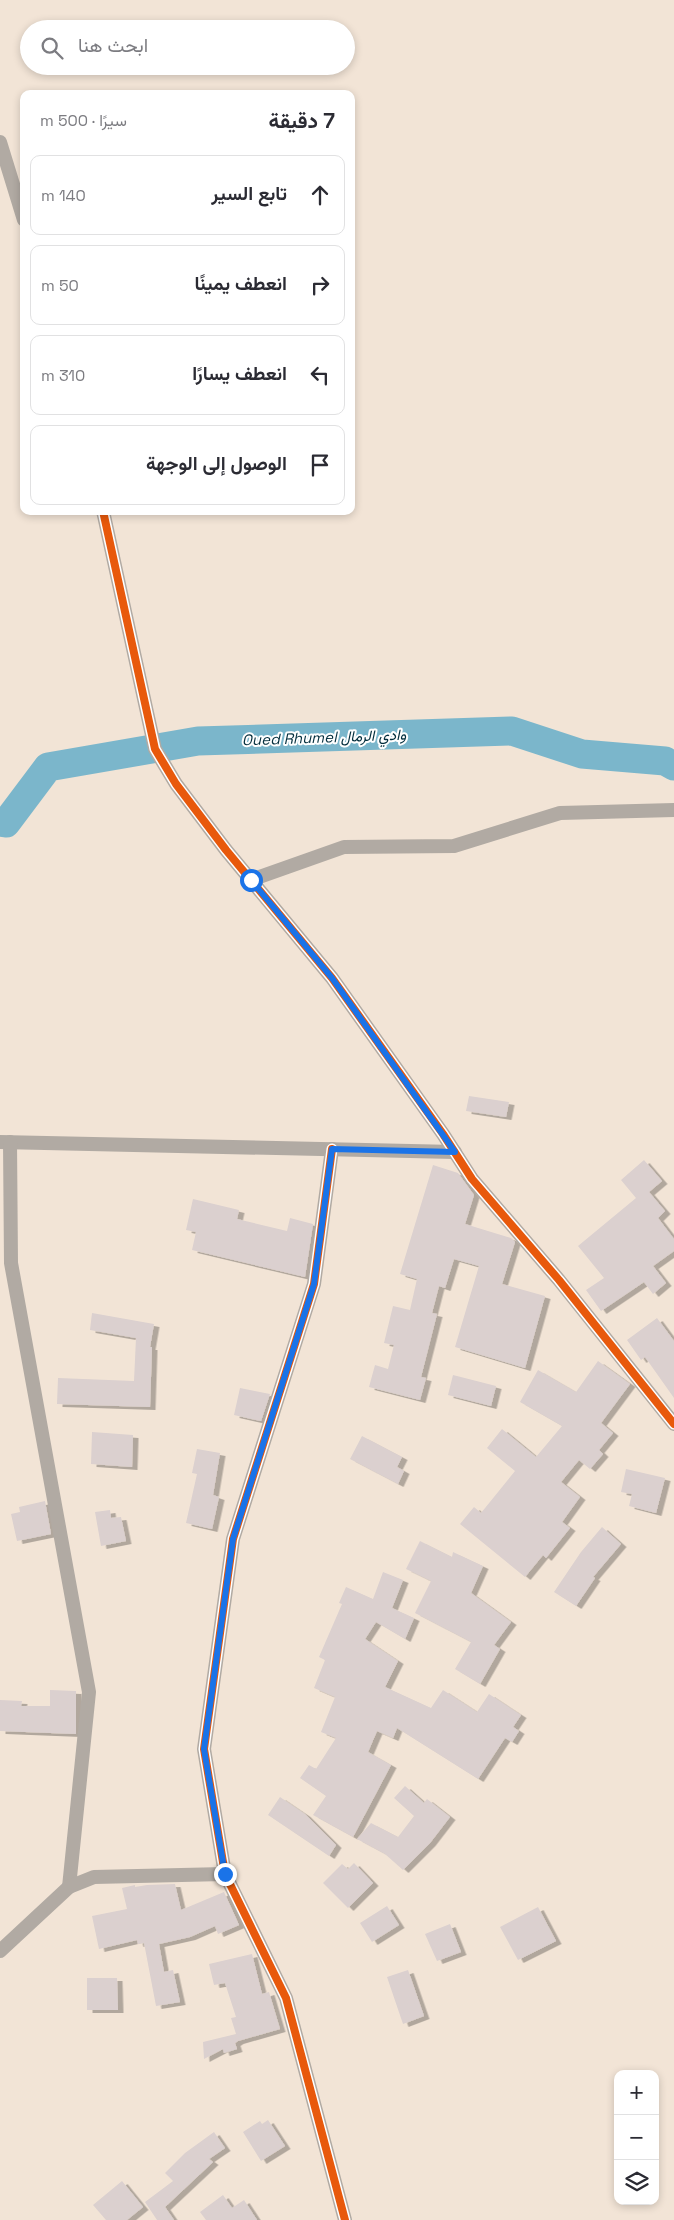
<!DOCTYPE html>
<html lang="ar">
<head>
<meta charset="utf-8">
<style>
	body { margin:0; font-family:"Space Grotesk",Vazirmatn,sans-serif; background:#f2f2f3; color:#2b2b33; direction:rtl }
	.controls { position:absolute; right:15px; bottom:15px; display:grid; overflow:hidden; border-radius:10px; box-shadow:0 2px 8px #0003 }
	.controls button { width:45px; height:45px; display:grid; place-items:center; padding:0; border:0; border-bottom:1px solid #e1e1e2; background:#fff; color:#2b2b33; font:25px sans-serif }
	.stop { position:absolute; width:15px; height:15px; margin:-11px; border:4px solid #1a73e8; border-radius:50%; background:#fff }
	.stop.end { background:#1a73e8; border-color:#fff; box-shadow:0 1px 5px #0008 }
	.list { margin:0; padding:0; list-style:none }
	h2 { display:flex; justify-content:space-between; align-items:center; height:65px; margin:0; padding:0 20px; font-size:21px }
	h2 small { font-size:16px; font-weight:400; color:#7c7c81 }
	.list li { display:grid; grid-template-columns:32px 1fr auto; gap:15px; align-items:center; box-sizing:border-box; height:80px; margin:0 10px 10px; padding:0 10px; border:1px solid #e1e1e2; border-radius:10px }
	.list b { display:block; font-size:19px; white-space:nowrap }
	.list em { font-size:16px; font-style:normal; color:#7c7c81 }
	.icon { flex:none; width:28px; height:28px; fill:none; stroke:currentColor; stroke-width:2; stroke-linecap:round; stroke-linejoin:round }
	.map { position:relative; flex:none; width:674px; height:2220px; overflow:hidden; direction:ltr }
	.search { position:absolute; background:#fff; box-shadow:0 2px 8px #0003; left:20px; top:20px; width:335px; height:55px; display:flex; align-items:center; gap:12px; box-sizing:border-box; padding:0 18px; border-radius:28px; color:#7c7c81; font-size:19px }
	.panel { position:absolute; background:#fff; box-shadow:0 2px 8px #0003; left:20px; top:90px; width:335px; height:425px; border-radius:10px; direction:rtl }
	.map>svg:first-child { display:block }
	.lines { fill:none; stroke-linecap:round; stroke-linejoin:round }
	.river { stroke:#7bb6cb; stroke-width:29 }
	.building { fill:#dbd0cf; filter:url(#shadow) }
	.minor { stroke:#b1aaa3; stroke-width:14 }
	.cycleway-casing { stroke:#fff; stroke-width:11 }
	.cycleway { stroke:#e8590c; stroke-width:8 }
	.route { stroke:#1a73e8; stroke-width:6 }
	.labels { text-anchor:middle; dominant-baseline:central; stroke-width:4; stroke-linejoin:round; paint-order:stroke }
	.water-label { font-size:15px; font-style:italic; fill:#032e3d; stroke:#fff }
</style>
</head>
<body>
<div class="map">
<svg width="674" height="2220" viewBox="0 0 674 2220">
	<defs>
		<filter id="shadow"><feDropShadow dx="5.5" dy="3" stdDeviation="0" flood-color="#0004"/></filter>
	</defs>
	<rect width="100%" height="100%" fill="#f2e4d6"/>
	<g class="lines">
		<!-- river -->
		<polyline class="river" points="0,822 6,823 48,767 198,741 512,731 582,754 665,761 674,766"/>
	</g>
	<!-- building -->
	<g class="building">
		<polygon points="469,1096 509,1102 506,1117 466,1111"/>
		<polygon points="644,1160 662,1181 649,1192 665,1211 658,1218 674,1239 674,1251 653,1266 666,1283 653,1294 644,1282 601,1311 586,1290 604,1278 578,1246 636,1198 621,1180"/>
		<polygon points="433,1165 458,1173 474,1195 465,1224 511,1238 515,1242 502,1284 545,1296 525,1368 455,1347 479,1266 454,1259 445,1288 439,1286 432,1313 437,1314 421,1377 426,1378 420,1400 369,1387 375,1365 388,1369 394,1345 384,1343 393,1306 410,1310 417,1279 400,1274"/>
		<polygon points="193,1199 239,1210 237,1219 287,1231 290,1218 313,1224 305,1277 192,1250 196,1232 186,1230"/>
		<polygon points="92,1313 154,1324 150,1347 152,1347 150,1407 57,1404 58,1378 134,1381 136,1338 90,1330"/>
		<polygon points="657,1318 674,1341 674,1398 645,1357 641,1360 627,1340"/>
		<polygon points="598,1361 630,1384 601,1423 613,1433 599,1450 603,1454 590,1469 579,1460 561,1482 580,1497 562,1522 570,1528 546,1558 543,1555 525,1577 460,1524 474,1507 481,1513 515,1471 487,1448 502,1429 536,1457 562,1426 520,1402 538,1370 576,1392"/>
		<polygon points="453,1375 496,1386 491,1406 448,1395"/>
		<polygon points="240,1388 270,1394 261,1421 234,1415"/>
		<polygon points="92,1432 133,1435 132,1467 91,1464"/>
		<polygon points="362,1436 402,1457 397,1467 404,1471 398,1484 350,1459"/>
		<polygon points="197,1449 220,1453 213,1495 219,1497 212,1529 186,1523 197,1474 192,1473"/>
		<polygon points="626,1469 665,1478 656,1513 629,1506 632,1494 621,1492"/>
		<polygon points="45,1501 51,1534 17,1541 11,1514 20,1512 19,1507"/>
		<polygon points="110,1510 111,1518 121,1517 126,1541 101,1546 95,1512"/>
		<polygon points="602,1527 621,1544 593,1577 595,1578 576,1606 554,1592 581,1552"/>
		<polygon points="420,1541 452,1557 453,1552 483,1566 471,1593 511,1622 494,1645 500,1649 480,1684 455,1669 471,1642 415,1613 431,1581 406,1569"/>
		<polygon points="383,1572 403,1580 392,1608 414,1618 405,1639 376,1622 365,1639 398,1661 385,1687 431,1708 443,1690 477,1712 489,1694 521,1715 513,1727 519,1731 512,1742 505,1738 478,1779 397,1728 393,1738 377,1731 368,1752 391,1765 353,1837 313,1815 326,1796 300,1778 309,1765 316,1769 336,1738 321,1732 335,1697 314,1688 325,1660 319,1657 342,1604 339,1603 346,1587 373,1599"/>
		<polygon points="50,1690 76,1691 76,1734 0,1731 0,1700 22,1701 21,1706 50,1706"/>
		<polygon points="405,1786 424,1803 427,1799 450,1817 430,1843 403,1870 385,1854 357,1839 371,1823 398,1837 414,1816 394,1798"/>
		<polygon points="280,1797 305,1814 336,1845 329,1856 268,1815"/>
		<polygon points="354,1863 373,1883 348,1908 323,1883 342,1864 348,1869"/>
		<polygon points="175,1884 181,1910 224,1892 239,1925 218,1934 215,1926 190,1937 159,1944 164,1972 173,1970 180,2002 156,2006 144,1943 138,1944 137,1940 99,1949 92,1916 127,1909 122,1888 135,1885 135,1887 147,1885"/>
		<polygon points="387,1906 399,1925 372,1942 360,1923"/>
		<polygon points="538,1907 556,1941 518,1960 500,1927"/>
		<polygon points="450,1924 461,1952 437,1961 425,1934"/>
		<polygon points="252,1954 262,1994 269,1992 280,2029 238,2041 235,2043 237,2049 224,2053 223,2049 204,2059 203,2042 236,2034 231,2018 236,2017 225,1983 214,1985 209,1964"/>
		<polygon points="408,1970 424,2016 403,2024 387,1977"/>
		<polygon points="87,1978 117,1978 118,2010 87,2010"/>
		<polygon points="268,2120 285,2146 261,2161 243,2132 260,2121 262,2124"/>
		<polygon points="214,2132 225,2148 209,2159 213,2162 165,2207 174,2220 157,2220 145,2202 173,2181 165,2173 185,2153"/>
		<polygon points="122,2181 143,2207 127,2220 106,2220 93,2205"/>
		<polygon points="223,2195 232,2208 244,2200 257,2220 206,2220 200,2212"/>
	</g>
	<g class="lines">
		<!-- minor -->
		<g class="minor">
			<polyline points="0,142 24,220"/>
			<polyline points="103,511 155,749 176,784 226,850 332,978 443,1134 472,1179 559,1280 674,1424"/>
			<polyline points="251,880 344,847 454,846 560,813 674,810"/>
			<polyline points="0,1142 455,1152"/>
			<polyline points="10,1142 11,1263 89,1692 69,1887"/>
			<polyline points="332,1149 314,1284 233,1539 204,1749 225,1874 286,1998 345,2220"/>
			<polyline points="0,1951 69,1887 94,1877 225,1874"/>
		</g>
		<defs>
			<g id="cycleway">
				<polyline points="103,511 155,749 176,784 226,850 332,978 443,1134 472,1179 559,1280 674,1424"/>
				<polyline points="332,1149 314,1284 233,1539 204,1749 225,1874 286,1998 345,2220"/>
			</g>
		</defs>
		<!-- cycleway casing -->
		<use href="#cycleway" class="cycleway-casing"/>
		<!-- cycleway -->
		<use href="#cycleway" class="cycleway"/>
	</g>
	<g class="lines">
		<!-- route -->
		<polyline class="route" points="225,1874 204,1749 233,1539 314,1284 332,1149 455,1152 332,978 251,880"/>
	</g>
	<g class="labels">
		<!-- water labels -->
		<g class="water-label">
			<text transform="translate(324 737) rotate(-2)">Oued Rhumel وادي الرمال</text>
		</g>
	</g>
</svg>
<div class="controls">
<button>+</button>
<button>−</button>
<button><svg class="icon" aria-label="layers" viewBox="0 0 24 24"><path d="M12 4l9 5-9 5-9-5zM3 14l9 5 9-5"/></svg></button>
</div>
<div class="stop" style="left:251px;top:880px"></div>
<div class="stop end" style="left:225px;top:1874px"></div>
<div class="search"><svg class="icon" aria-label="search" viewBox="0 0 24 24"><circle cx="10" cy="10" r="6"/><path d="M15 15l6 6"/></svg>ابحث هنا</div>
<section class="panel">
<h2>7 دقيقة<small>سيرًا · 500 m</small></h2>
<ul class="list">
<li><svg class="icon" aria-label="ahead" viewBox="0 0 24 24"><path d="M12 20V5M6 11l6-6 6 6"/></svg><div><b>تابع السير</b></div><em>140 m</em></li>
<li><svg class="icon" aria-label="right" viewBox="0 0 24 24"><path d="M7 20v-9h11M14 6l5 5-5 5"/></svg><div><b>انعطف يمينًا</b></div><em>50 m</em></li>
<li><svg class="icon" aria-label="left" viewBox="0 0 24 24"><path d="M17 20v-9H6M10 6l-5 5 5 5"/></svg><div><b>انعطف يسارًا</b></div><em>310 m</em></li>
<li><svg class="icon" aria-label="arrive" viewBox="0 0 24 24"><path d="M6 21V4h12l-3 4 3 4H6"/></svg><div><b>الوصول إلى الوجهة</b></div></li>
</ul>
</section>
</div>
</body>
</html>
